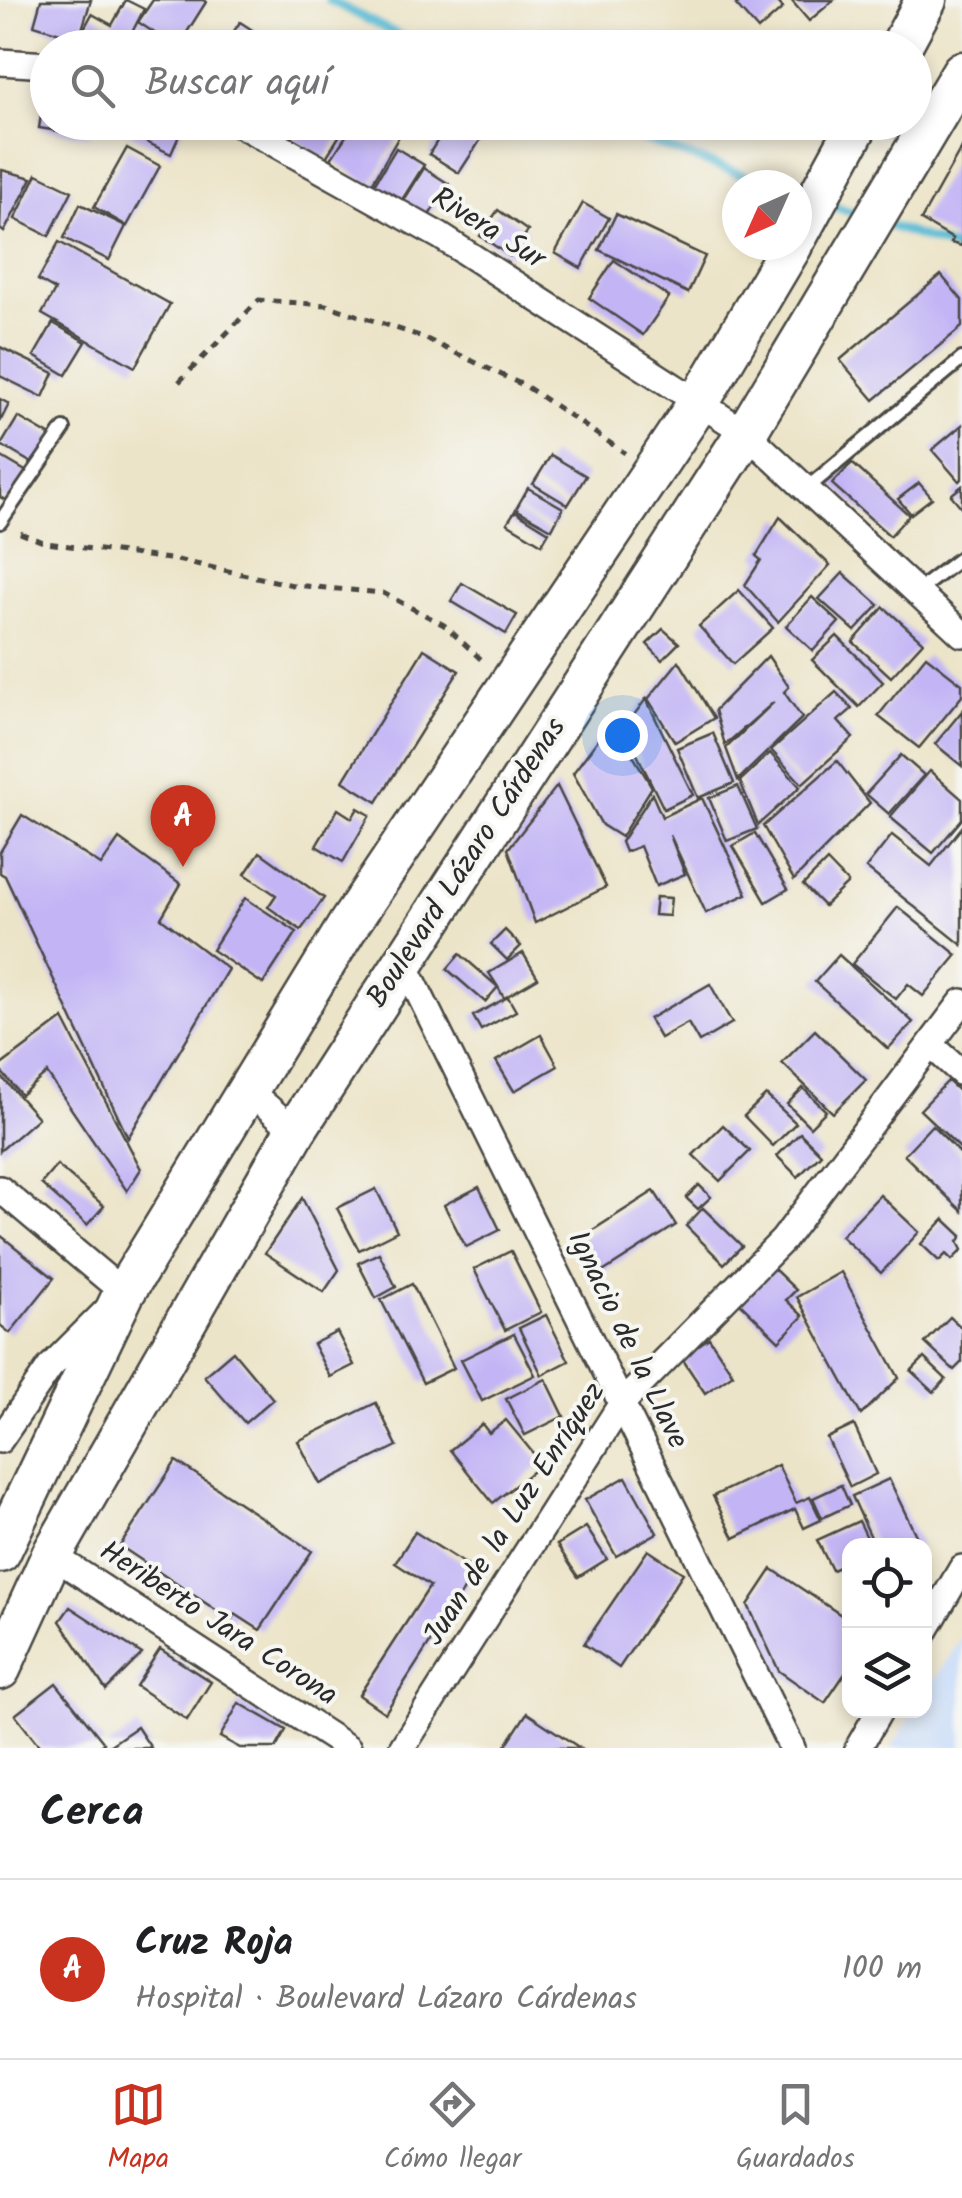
<!DOCTYPE html>
<html lang="es">
<head>
<meta charset="utf-8">
<style>
	body { margin:0; font-family:Kalam,sans-serif; background:#f2f2f2; color:#202124 }
	.controls { position:absolute; right:30px; bottom:30px; display:grid; overflow:hidden; border-radius:20px; box-shadow:0 5px 15px #0003 }
	.controls button { width:90px; height:90px; display:grid; place-items:center; padding:0; border:0; border-bottom:2px solid #e0e0e0; background:#fff; color:#202124; font:50px sans-serif }
	.compass { position:absolute; left:722px; top:170px; width:90px; height:90px; border-radius:50%; background:#fff; box-shadow:0 5px 15px #0003; rotate:225deg }
	.you { position:absolute; left:622px; top:735px; width:35px; height:35px; margin:-25px; border:8px solid #fff; border-radius:50%; background:#1a73e8; box-shadow:0 0 0 15px #1a73e833 }
	.badge { display:grid; place-items:center; width:65px; height:65px; border-radius:50%; background:#c8321e; color:#fff; font-size:32px; font-weight:700 }
	.pin { position:absolute; translate:-50% -82px; filter:drop-shadow(0 2px 5px #0008) }
	.pin::after { content:''; position:absolute; top:52px; width:35px; height:30px; background:inherit; clip-path:polygon(0 0,100% 0,50% 100%) }
	.list { margin:0; padding:0; list-style:none }
	h2 { display:flex; justify-content:space-between; align-items:center; height:130px; margin:0; padding:0 40px; font-size:42px }
	h2 small { font-size:32px; font-weight:400; color:#757577 }
	.list li { display:grid; grid-template-columns:65px 1fr auto; gap:30px; align-items:center; box-sizing:border-box; height:180px; padding:0 40px; border-top:2px solid #e0e0e0 }
	.list b { display:block; font-size:38px; white-space:nowrap }
	.list p { margin:0; font-size:32px; white-space:nowrap; color:#757577 }
	.list em { font-size:32px; font-style:normal; color:#757577 }
	.icon { flex:none; width:55px; height:55px; fill:none; stroke:currentColor; stroke-width:2; stroke-linecap:round; stroke-linejoin:round }
	.map { position:relative; flex:none; width:962px; height:1748px; overflow:hidden }
	.search { position:absolute; background:#fff; box-shadow:0 5px 15px #0003; left:30px; right:30px; top:30px; height:110px; display:flex; align-items:center; gap:25px; box-sizing:border-box; padding:0 35px; border-radius:55px; color:#757577; font-size:38px }
	.sheet { height:310px; background:#fff }
	nav { display:flex; justify-content:space-around; align-items:center; box-sizing:border-box; height:140px; border-top:2px solid #e0e0e0; background:#fff; font-size:28px; color:#757577 }
	nav a { display:grid; justify-items:center; gap:5px }
	nav .on { color:#c8321e }
	.map>svg:first-child { display:block }
	.built { fill:#c8dcf9 }
	.lines { fill:none; stroke-linecap:round; stroke-linejoin:round }
	.stream { stroke:#56bad4; stroke-width:9 }
	.building { fill:#c3b5f5 }
	.service-casing { stroke:#484743; stroke-width:18 }
	.minor-casing { stroke:#484743; stroke-width:30 }
	.primary-casing { stroke:#484743; stroke-width:45 }
	.path { stroke:#484743; stroke-width:5; stroke-dasharray:8 8; stroke-linecap:butt }
	.service { stroke:#fff; stroke-width:12 }
	.minor { stroke:#fff; stroke-width:25 }
	.primary { stroke:#fff; stroke-width:40 }
	.labels { text-anchor:middle; dominant-baseline:central; stroke-width:8; stroke-linejoin:round; paint-order:stroke }
	.street-label { font-size:30px; fill:#2b2b2b; stroke:#f6f6f2 }
</style>
</head>
<body>
<div class="map">
<svg width="962" height="1748" viewBox="0 0 962 1748">
	<rect width="100%" height="100%" fill="#f6f6f2"/>
	<filter id="ink" filterUnits="userSpaceOnUse"><feTurbulence type="fractalNoise" baseFrequency=".01" numOctaves="2"/><feDisplacementMap in="SourceGraphic" scale="20" xChannelSelector="R" yChannelSelector="G"/><feConvolveMatrix kernelMatrix="1 2 1 2 8 2 1 2 1" color-interpolation-filters="sRGB"/></filter>
	<filter id="wash" filterUnits="userSpaceOnUse"><feTurbulence type="fractalNoise" baseFrequency=".0048" numOctaves="4" result="noise"/><feDisplacementMap in="SourceGraphic" scale="40" xChannelSelector="R" yChannelSelector="G"/><feGaussianBlur stdDeviation="2.25" result="paint"/><feColorMatrix in="noise" values="0 0 0 0 0 0 0 0 0 0 0 0 0 0 0 0 0 1.4 0 .05"/><feComposite in="paint" operator="in"/></filter>
	<g filter="url(#wash)">
		<rect width="100%" height="100%" fill="#ece4c8"/>
		<!-- built -->
		<polygon class="built" points="962,1636 962,1748 891,1748 915,1711 924,1710 925,1695"/>
		<g class="lines">
			<!-- stream -->
			<g class="stream">
				<polyline points="329,0 424,48"/>
				<polyline points="593,122 772,185"/>
				<polyline points="828,204 865,217"/>
				<polyline points="884,224 962,251"/>
			</g>
		</g>
		<g id="blocks">
			<!-- building -->
			<g class="building">
				<polygon points="41,0 91,0 79,39 34,25"/>
				<polygon points="126,0 144,9 124,48 101,48 80,36 92,14 112,25"/>
				<polygon points="153,0 203,0 206,2 177,48 138,22"/>
				<polygon points="742,0 776,0 783,8 758,30 736,5"/>
				<polygon points="791,0 834,0 809,21"/>
				<polygon points="240,22 280,48 223,48"/>
				<polygon points="45,89 48,122 91,122 89,136 39,128"/>
				<polygon points="126,122 185,122 171,154 122,130"/>
				<polygon points="268,122 348,122 325,159"/>
				<polygon points="355,122 386,122 402,131 371,185 331,159"/>
				<polygon points="449,122 463,122 483,136 459,173 429,154"/>
				<polygon points="962,147 962,246 951,243 953,239 921,220"/>
				<polygon points="127,148 160,166 127,226 94,207"/>
				<polygon points="396,148 424,165 400,203 373,186"/>
				<polygon points="424,168 449,184 426,220 401,205"/>
				<polygon points="2,170 32,178 4,232 0,229"/>
				<polygon points="37,174 72,191 49,236 15,219"/>
				<polygon points="583,203 609,218 581,268 555,253"/>
				<polygon points="80,204 126,226 109,260 64,238"/>
				<polygon points="498,210 528,231 510,256 480,236"/>
				<polygon points="616,214 705,256 688,293 599,250"/>
				<polygon points="59,242 170,304 135,367 42,314 55,290 38,280"/>
				<polygon points="614,260 669,297 643,335 589,298"/>
				<polygon points="941,275 962,300 962,327 874,400 840,360"/>
				<polygon points="53,323 86,342 66,375 34,356"/>
				<polygon points="0,347 54,373 43,397 0,376"/>
				<polygon points="0,399 9,404 0,422"/>
				<polygon points="18,417 54,438 37,466 1,445"/>
				<polygon points="962,425 962,479 959,481 932,450"/>
				<polygon points="551,455 586,476 568,505 533,484"/>
				<polygon points="0,456 27,472 9,502 0,497"/>
				<polygon points="852,463 909,515 890,536 832,484"/>
				<polygon points="919,483 932,498 911,514 898,499"/>
				<polygon points="962,486 962,508 951,495"/>
				<polygon points="528,488 563,508 552,529 516,509"/>
				<polygon points="515,511 549,532 542,544 507,523"/>
				<polygon points="780,517 830,565 778,622 745,585 761,560 756,556"/>
				<polygon points="843,573 879,605 855,631 819,599"/>
				<polygon points="462,583 517,615 506,634 451,601"/>
				<polygon points="739,590 773,628 733,664 699,626"/>
				<polygon points="812,597 839,622 813,651 786,626"/>
				<polygon points="884,607 923,642 891,677 853,642"/>
				<polygon points="663,629 679,643 662,660 647,644"/>
				<polygon points="837,636 883,682 859,707 812,660"/>
				<polygon points="424,649 459,671 377,802 343,781"/>
				<polygon points="768,656 789,687 784,692 802,718 738,780 726,748 774,702 725,745 715,710"/>
				<polygon points="926,656 962,684 962,696 919,748 878,716"/>
				<polygon points="679,661 714,718 675,742 648,699"/>
				<polygon points="836,692 852,709 838,721 853,738 802,784 771,750"/>
				<polygon points="646,699 693,795 664,809 624,728"/>
				<polygon points="962,711 962,766 935,744"/>
				<polygon points="612,721 652,787 621,837 602,825 573,773"/>
				<polygon points="713,733 734,783 698,798 677,748"/>
				<polygon points="770,753 800,787 758,825 740,781"/>
				<polygon points="901,755 924,775 889,814 866,794"/>
				<polygon points="837,761 870,803 794,880 763,826"/>
				<polygon points="930,771 962,799 962,819 933,853 890,817"/>
				<polygon points="557,786 606,887 535,923 508,849"/>
				<polygon points="738,786 757,829 727,841 709,798"/>
				<polygon points="652,794 662,817 702,798 747,894 706,913 670,835 685,874 656,886 640,846 625,852 621,842"/>
				<polygon points="358,808 370,815 343,862 316,846 338,809 352,818"/>
				<polygon points="22,815 101,865 119,839 181,884 161,918 228,969 128,1138 5,876 0,873 0,852"/>
				<polygon points="962,827 962,945 866,868 892,835 931,866"/>
				<polygon points="755,833 788,889 766,902 733,846"/>
				<polygon points="260,852 324,898 301,930 268,907 276,895 245,874"/>
				<polygon points="827,861 848,883 824,906 803,885"/>
				<polygon points="656,897 671,898 669,916 654,915"/>
				<polygon points="245,898 297,932 263,984 212,950"/>
				<polygon points="898,907 957,955 923,996 908,984 896,999 852,964"/>
				<polygon points="505,930 521,946 507,960 491,944"/>
				<polygon points="523,953 538,978 504,998 498,987 485,1002 447,969 460,954 498,987 489,973"/>
				<polygon points="839,955 913,1022 888,1049 815,982"/>
				<polygon points="710,984 732,1023 699,1042 688,1023 660,1038 649,1019"/>
				<polygon points="508,997 516,1011 481,1030 473,1016"/>
				<polygon points="63,1019 141,1169 127,1191 47,1073 21,1095 0,1070 0,1066"/>
				<polygon points="815,1030 866,1080 833,1113 782,1063"/>
				<polygon points="541,1035 558,1066 514,1091 496,1061"/>
				<polygon points="0,1075 38,1118 0,1151"/>
				<polygon points="948,1081 962,1094 962,1150 920,1110"/>
				<polygon points="803,1088 826,1111 810,1127 787,1104"/>
				<polygon points="766,1095 796,1123 773,1146 744,1116"/>
				<polygon points="723,1125 750,1151 720,1181 693,1155"/>
				<polygon points="932,1125 962,1155 962,1211 904,1155"/>
				<polygon points="800,1133 821,1154 798,1177 777,1156"/>
				<polygon points="57,1165 104,1206 87,1225 41,1184"/>
				<polygon points="699,1185 711,1197 698,1209 686,1198"/>
				<polygon points="479,1187 500,1230 466,1247 444,1205"/>
				<polygon points="376,1189 397,1231 359,1250 337,1208"/>
				<polygon points="654,1191 676,1225 601,1273 579,1239"/>
				<polygon points="880,1195 919,1232 881,1273 841,1236"/>
				<polygon points="302,1198 339,1270 324,1292 265,1253"/>
				<polygon points="703,1208 742,1246 724,1264 686,1226"/>
				<polygon points="944,1219 962,1236 958,1242 962,1250 952,1260 946,1254 939,1261 921,1244"/>
				<polygon points="0,1235 54,1278 10,1333 0,1325"/>
				<polygon points="511,1251 541,1312 505,1330 474,1269"/>
				<polygon points="379,1253 396,1287 376,1298 358,1263"/>
				<polygon points="773,1268 796,1290 786,1300 803,1316 779,1341 740,1303"/>
				<polygon points="841,1272 899,1378 861,1415 797,1297"/>
				<polygon points="412,1284 454,1368 423,1383 381,1300"/>
				<polygon points="546,1315 569,1361 542,1375 519,1328"/>
				<polygon points="950,1317 962,1328 962,1362 954,1370 925,1343"/>
				<polygon points="337,1332 354,1365 330,1377 313,1344"/>
				<polygon points="514,1334 535,1375 482,1401 461,1360"/>
				<polygon points="709,1338 733,1374 705,1393 681,1357"/>
				<polygon points="233,1351 273,1399 245,1423 204,1376"/>
				<polygon points="924,1358 946,1379 934,1392 911,1371"/>
				<polygon points="546,1379 564,1416 525,1435 506,1399"/>
				<polygon points="376,1403 397,1446 320,1484 298,1441"/>
				<polygon points="506,1420 542,1464 493,1503 450,1450 482,1424 489,1433"/>
				<polygon points="854,1425 876,1474 850,1487 827,1438"/>
				<polygon points="176,1461 312,1551 260,1630 235,1614 231,1620 120,1546"/>
				<polygon points="778,1465 796,1503 810,1497 821,1520 804,1528 795,1509 734,1538 713,1496"/>
				<polygon points="626,1477 657,1533 616,1556 585,1500"/>
				<polygon points="889,1479 921,1546 875,1546 852,1496"/>
				<polygon points="841,1485 850,1505 822,1518 813,1498"/>
				<polygon points="859,1521 871,1546 850,1546 850,1562 832,1570 817,1540"/>
				<polygon points="586,1527 607,1559 578,1577 557,1545"/>
				<polygon points="415,1532 476,1571 385,1713 359,1695 430,1586 395,1563"/>
				<polygon points="648,1550 683,1573 619,1668 584,1644"/>
				<polygon points="772,1569 850,1621 850,1666 825,1703 779,1671 748,1605"/>
				<polygon points="70,1607 142,1654 106,1690 60,1621"/>
				<polygon points="160,1649 211,1682 187,1720 136,1686"/>
				<polygon points="56,1683 104,1743 97,1748 41,1748 15,1715"/>
				<polygon points="239,1703 286,1730 276,1748 240,1748 220,1737"/>
				<polygon points="527,1713 580,1748 504,1748"/>
				<polygon points="137,1727 151,1748 106,1748"/>
			</g>
		</g>
	</g>
	<g filter="url(#ink)">
		<use href="#blocks" fill-opacity="0" stroke="#484743" stroke-width="2.5"/>
		<g class="lines">
			<defs>
				<g id="service">
					<polyline points="806,489 962,359"/>
					<polyline points="0,522 64,429"/>
					<polyline points="916,592 962,557"/>
				</g>
				<g id="minor">
					<polyline points="0,62 48,65"/>
					<polyline points="236,122 440,236 746,433 962,634"/>
					<polyline points="403,961 792,1748"/>
					<polyline points="931,1045 962,1073"/>
					<polyline points="248,1090 295,1131"/>
					<polyline points="0,1189 124,1293 50,1367 0,1440"/>
					<polyline points="52,1555 348,1748"/>
					<polyline points="924,1633 962,1568"/>
					<polyline points="402,1748 622,1403 783,1240 962,1002"/>
					<polyline points="858,1748 880,1710"/>
				</g>
				<g id="primary">
					<polyline points="900,48 926,0"/>
					<polyline points="797,236 859,122"/>
					<polyline points="0,1552 124,1293 349,924 699,402 792,245"/>
					<polyline points="0,1669 52,1555 295,1131 746,433 962,72"/>
				</g>
			</defs>
			<!-- service casing -->
			<use href="#service" class="service-casing"/>
			<!-- minor casing -->
			<use href="#minor" class="minor-casing"/>
			<!-- primary casing -->
			<use href="#primary" class="primary-casing"/>
			<!-- path -->
			<g class="path">
				<polyline points="179,382 259,300 326,305 420,336 527,387 625,453"/>
				<polyline points="20,533 46,543 177,560 293,585 383,593 444,625 485,663"/>
			</g>
			<!-- service -->
			<use href="#service" class="service"/>
			<!-- minor -->
			<use href="#minor" class="minor"/>
			<!-- primary -->
			<use href="#primary" class="primary"/>
		</g>
	</g>
	<g class="labels">
		<!-- street labels -->
		<g class="street-label">
			<text transform="translate(488 229) rotate(32)">Rivera Sur</text>
			<text transform="translate(467 863) rotate(-57)">Boulevard Lázaro Cárdenas</text>
			<text transform="translate(627 1340) rotate(64)">Ignacio de la Llave</text>
			<text transform="translate(515 1514) rotate(-57)">Juan de la Luz Enríquez</text>
			<text transform="translate(218 1624) rotate(33)">Heriberto Jara Corona</text>
		</g>
	</g>
</svg>
<div class="controls">
<button><svg class="icon" aria-label="locate" viewBox="0 0 24 24"><circle cx="12" cy="12" r="6"/><path d="M12 2v4M12 18v4M2 12h4M18 12h4"/></svg></button>
<button><svg class="icon" aria-label="layers" viewBox="0 0 24 24"><path d="M12 4l9 5-9 5-9-5zM3 14l9 5 9-5"/></svg></button>
</div>
<svg class="compass" viewBox="-18 -18 36 36"><path d="M0-13l5 13h-10z" fill="#e53935"/><path d="M0 13l5-13h-10z" fill="#757577"/></svg>
<div class="you"></div>
<div class="pin badge" style="left:183px;top:867px">A</div>
<div class="search"><svg class="icon" aria-label="search" viewBox="0 0 24 24"><circle cx="10" cy="10" r="6"/><path d="M15 15l6 6"/></svg>Buscar aquí</div>
</div>
<section class="sheet">
<h2>Cerca<small></small></h2>
<ul class="list">
<li><span class="badge">A</span><div><b>Cruz Roja</b><p>Hospital · Boulevard Lázaro Cárdenas</p></div><em>100 m</em></li>
</ul>
</section>
<nav>
<a class="on"><svg class="icon" aria-label="map" viewBox="0 0 24 24"><path d="M3 6l6-2 6 2 6-2v14l-6 2-6-2-6 2zM9 4v14M15 6v14"/></svg>Mapa</a>
<a><svg class="icon" aria-label="directions" viewBox="0 0 24 24"><path d="M12 3l9 9-9 9-9-9zM9 14v-3h6M13 9l2 2-2 2"/></svg>Cómo llegar</a>
<a><svg class="icon" aria-label="saved" viewBox="0 0 24 24"><path d="M7 4h10v16l-5-4-5 4z"/></svg>Guardados</a>
</nav>
</body>
</html>
